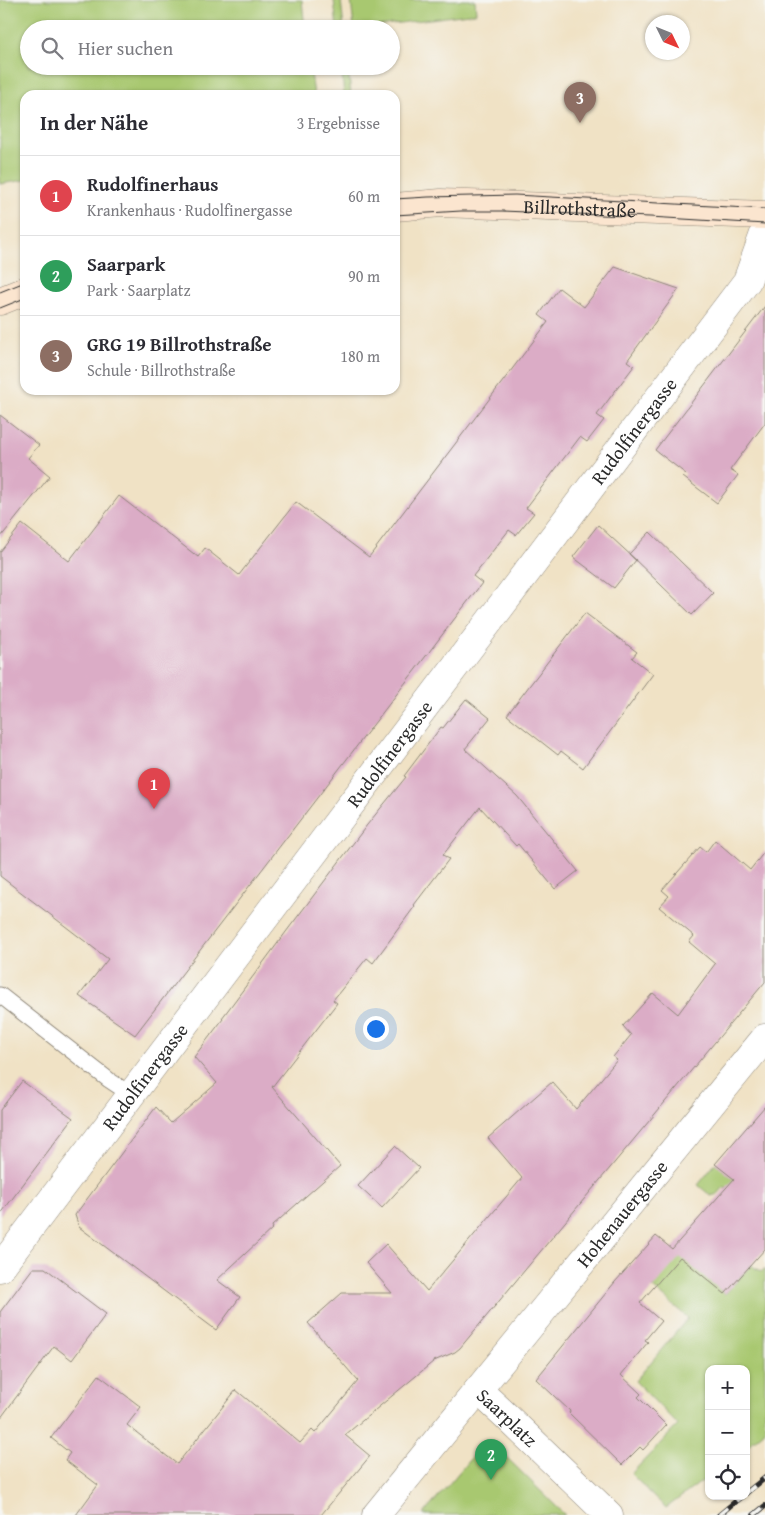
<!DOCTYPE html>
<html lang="de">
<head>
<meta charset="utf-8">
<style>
	body { margin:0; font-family:"Gentium Book Plus",serif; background:#f7f7f7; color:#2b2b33 }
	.controls { position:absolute; right:15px; bottom:15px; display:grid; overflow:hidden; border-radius:10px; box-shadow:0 1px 4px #0004 }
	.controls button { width:45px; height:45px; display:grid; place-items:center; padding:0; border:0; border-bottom:1px solid #e1e1e2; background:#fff; color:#2b2b33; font:25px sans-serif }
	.compass { position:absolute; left:645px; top:15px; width:45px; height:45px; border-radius:50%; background:#fff; box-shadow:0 1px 4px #0004; rotate:133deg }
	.you { position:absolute; left:375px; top:1028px; width:18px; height:18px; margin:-12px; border:4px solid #fff; border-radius:50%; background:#1a73e8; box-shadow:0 0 0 8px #1a73e833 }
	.badge { display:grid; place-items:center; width:32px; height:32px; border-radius:50%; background:#d93025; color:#fff; font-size:16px; font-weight:700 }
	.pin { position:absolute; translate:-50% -41px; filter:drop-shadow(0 1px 2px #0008) }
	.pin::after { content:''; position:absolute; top:26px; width:18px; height:15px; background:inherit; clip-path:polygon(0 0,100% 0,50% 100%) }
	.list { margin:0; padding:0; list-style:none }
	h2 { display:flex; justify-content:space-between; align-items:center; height:65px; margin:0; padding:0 20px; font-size:21px }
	h2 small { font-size:16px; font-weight:400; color:#7c7c81 }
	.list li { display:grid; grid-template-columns:32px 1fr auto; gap:15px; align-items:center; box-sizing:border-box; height:80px; padding:0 20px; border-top:1px solid #e1e1e2 }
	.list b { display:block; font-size:19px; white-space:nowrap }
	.list p { margin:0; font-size:16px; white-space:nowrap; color:#7c7c81 }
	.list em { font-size:16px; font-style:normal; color:#7c7c81 }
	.icon { flex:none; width:28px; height:28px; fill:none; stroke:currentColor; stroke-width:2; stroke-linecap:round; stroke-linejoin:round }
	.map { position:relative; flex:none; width:765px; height:1515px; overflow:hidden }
	.search { position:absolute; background:#fff; box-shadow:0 1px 4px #0004; left:20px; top:20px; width:380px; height:55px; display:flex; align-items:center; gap:12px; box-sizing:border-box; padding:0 18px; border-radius:28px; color:#7c7c81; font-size:19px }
	.panel { position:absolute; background:#fff; box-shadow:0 1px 4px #0004; left:20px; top:90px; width:380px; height:305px; border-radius:15px }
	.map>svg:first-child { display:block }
	.green { fill:#a8c870; stroke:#6a7a4e }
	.building { fill:#dbacc6 }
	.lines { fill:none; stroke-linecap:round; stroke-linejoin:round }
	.service-casing { stroke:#8e8678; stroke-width:17 }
	.minor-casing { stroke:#8e8678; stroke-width:29 }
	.secondary-casing { stroke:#8e8678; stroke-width:29 }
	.service { stroke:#fff; stroke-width:15 }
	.minor { stroke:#fff; stroke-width:28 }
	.secondary { stroke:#fbe5cf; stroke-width:28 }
	.tram { stroke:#2b2b2b; stroke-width:1 }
	.rail-casing { stroke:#2b2b2b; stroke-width:5.5 }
	.rail { stroke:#f6f6f2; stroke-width:4; stroke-dasharray:11; stroke-linecap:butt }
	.labels { text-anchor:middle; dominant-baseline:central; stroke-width:4; stroke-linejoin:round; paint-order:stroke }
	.street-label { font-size:19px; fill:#2b2b2b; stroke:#f6f6f2 }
</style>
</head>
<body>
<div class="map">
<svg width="765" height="1515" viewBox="0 0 765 1515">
	<rect width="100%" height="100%" fill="#f6f6f2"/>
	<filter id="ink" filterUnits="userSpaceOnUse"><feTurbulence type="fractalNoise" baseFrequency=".02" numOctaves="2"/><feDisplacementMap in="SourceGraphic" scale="10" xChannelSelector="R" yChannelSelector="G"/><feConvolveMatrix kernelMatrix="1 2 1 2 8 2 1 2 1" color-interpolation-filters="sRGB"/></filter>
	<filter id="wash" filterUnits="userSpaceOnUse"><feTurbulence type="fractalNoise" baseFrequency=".0096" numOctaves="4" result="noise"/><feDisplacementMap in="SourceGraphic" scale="20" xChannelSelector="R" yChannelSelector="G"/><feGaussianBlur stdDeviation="1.12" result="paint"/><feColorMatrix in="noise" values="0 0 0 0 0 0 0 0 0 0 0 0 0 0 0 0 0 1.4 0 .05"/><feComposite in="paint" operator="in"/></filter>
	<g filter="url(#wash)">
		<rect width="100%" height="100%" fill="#f0e2c5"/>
		<!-- green -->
		<g class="green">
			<polygon points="0,0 302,0 305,29 29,29 29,66 310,66 314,95 25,95 25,180 0,184"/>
			<polygon points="334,0 341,0 344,29 337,29"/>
			<polygon points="351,0 475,0 476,13 354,29"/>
			<polygon points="341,66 348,66 351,95 344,95"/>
			<polygon points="715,1164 765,1175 735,1189 724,1187 718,1194 711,1196 698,1185"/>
			<polygon points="681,1256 725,1294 751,1265 761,1272 765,1268 765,1431 746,1447 746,1369 709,1369 709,1476 666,1508 631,1474 678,1425 635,1381 688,1318 629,1267"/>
			<polygon points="481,1446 495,1446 565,1515 423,1515"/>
		</g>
		<g id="blocks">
			<!-- building -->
			<g class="building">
				<polygon points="615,267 679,289 627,361 634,366 597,415 604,420 587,442 580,437 526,508 534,513 516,535 509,530 473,576 482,583 135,1035 79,996 108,959 0,876 0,552 22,524 69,561 119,496 198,557 205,548 239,575 296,502 369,557 548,322 539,315 559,288 584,307"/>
				<polygon points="765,306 765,423 730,470 738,475 717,503 683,477 686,474 655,450"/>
				<polygon points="0,415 39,445 28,458 50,476 0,538"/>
				<polygon points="598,525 636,560 614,588 573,557"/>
				<polygon points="650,532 713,593 692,615 629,554"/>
				<polygon points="585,613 637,652 632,658 653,674 583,768 561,751 558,755 507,715"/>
				<polygon points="466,699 490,718 465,749 517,796 578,871 555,889 518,844 516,846 480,807 443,855 449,859 414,905 415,906 373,963 367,958 333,1000 337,1003 272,1087 340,1166 272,1226 273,1228 217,1280 240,1297 216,1330 79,1227 75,1215 156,1107 171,1123 217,1083 194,1057 223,1019 222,1018 289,928 367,825 406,777 404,776 441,727 443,728"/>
				<polygon points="715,840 750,870 765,851 765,982 460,1348 455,1352 434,1361 345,1435 370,1456 321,1515 76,1515 98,1485 65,1460 70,1453 51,1438 99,1375 141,1407 127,1425 177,1464 236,1390 300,1443 312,1430 315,1433 358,1381 308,1323 342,1293 392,1293 366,1263 386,1244 427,1291 522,1178 488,1138 552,1082 576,1109 617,1060 613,1057 631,1035 623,1026 653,993 678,1014 715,964 689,942 694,936 659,907 669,896 662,890 700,847 706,852"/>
				<polygon points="22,1081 73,1118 0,1215 0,1110"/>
				<polygon points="765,1106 765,1249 725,1294 680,1257 640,1303 661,1321 645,1340 648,1342 621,1375 641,1394 638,1397 666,1425 643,1450 640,1447 622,1465 569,1413 570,1411 536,1379 615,1282 656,1236 672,1249 734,1179 715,1164"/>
				<polygon points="395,1146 419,1168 382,1208 358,1186"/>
				<polygon points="33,1268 45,1268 106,1314 72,1360 54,1346 0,1419 0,1312"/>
			</g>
		</g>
	</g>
	<g filter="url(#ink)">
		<use href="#blocks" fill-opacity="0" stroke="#8e8678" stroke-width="1"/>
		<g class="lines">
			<defs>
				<polyline id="service" points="0,995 109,1080 130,1094"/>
				<g id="minor">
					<path id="s1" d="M0,1268l747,-987 18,-50"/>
					<path id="s2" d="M478,1390l25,23 106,102"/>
					<path id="s3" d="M376,1515l389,-477"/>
				</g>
				<g id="secondary">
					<path id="s4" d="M395,207l46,-4 324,12"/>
					<polyline points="0,301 25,291"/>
				</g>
			</defs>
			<!-- service casing -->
			<use href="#service" class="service-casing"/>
			<!-- minor casing -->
			<use href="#minor" class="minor-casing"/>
			<!-- secondary casing -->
			<use href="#secondary" class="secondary-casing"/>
			<!-- service -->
			<use href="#service" class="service"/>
			<!-- minor -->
			<use href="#minor" class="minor"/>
			<!-- secondary -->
			<use href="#secondary" class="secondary"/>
			<!-- tram -->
			<g class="tram">
				<polyline points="395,199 428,197 515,195 765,209"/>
				<polyline points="395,215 461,211 502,211 650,217 765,224"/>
				<polyline points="0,292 25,282"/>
				<polyline points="0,308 25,298"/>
			</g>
			<defs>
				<g id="rail">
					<polyline points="746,1493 765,1478"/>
					<polyline points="719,1515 742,1496"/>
					<polyline points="754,1515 765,1506"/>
				</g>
			</defs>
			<!-- rail casing -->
			<use href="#rail" class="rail-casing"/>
			<!-- rail -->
			<use href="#rail" class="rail"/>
		</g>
	</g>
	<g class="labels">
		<!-- street labels -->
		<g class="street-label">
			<text stroke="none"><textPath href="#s4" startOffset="185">Billrothstraße</textPath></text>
			<text stroke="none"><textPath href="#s1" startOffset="1050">Rudolfinergasse</textPath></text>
			<text stroke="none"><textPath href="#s1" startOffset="645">Rudolfinergasse</textPath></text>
			<text stroke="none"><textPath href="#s1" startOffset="240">Rudolfinergasse</textPath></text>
			<text stroke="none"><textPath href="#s3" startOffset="389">Hohenauergasse</textPath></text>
			<text stroke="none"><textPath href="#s2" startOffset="40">Saarplatz</textPath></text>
		</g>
	</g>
</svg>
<div class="controls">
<button>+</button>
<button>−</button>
<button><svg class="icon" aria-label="locate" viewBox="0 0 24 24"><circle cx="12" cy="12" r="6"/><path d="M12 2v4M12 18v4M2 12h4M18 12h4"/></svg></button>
</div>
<svg class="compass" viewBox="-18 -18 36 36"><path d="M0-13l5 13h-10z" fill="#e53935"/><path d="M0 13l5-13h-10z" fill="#7c7c81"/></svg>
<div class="you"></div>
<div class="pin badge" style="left:154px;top:809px;background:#e0444e">1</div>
<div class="pin badge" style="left:491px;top:1480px;background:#2e9e5b">2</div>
<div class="pin badge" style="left:580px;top:123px;background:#8d6e63">3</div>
<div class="search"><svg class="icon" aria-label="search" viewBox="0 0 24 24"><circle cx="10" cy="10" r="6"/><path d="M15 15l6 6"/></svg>Hier suchen</div>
<section class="panel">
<h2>In der Nähe<small>3 Ergebnisse</small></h2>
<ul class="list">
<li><span class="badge" style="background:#e0444e">1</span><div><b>Rudolfinerhaus</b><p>Krankenhaus · Rudolfinergasse</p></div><em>60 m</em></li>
<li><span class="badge" style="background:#2e9e5b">2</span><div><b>Saarpark</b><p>Park · Saarplatz</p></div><em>90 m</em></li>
<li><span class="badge" style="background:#8d6e63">3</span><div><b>GRG 19 Billrothstraße</b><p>Schule · Billrothstraße</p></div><em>180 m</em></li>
</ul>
</section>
</div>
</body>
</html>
